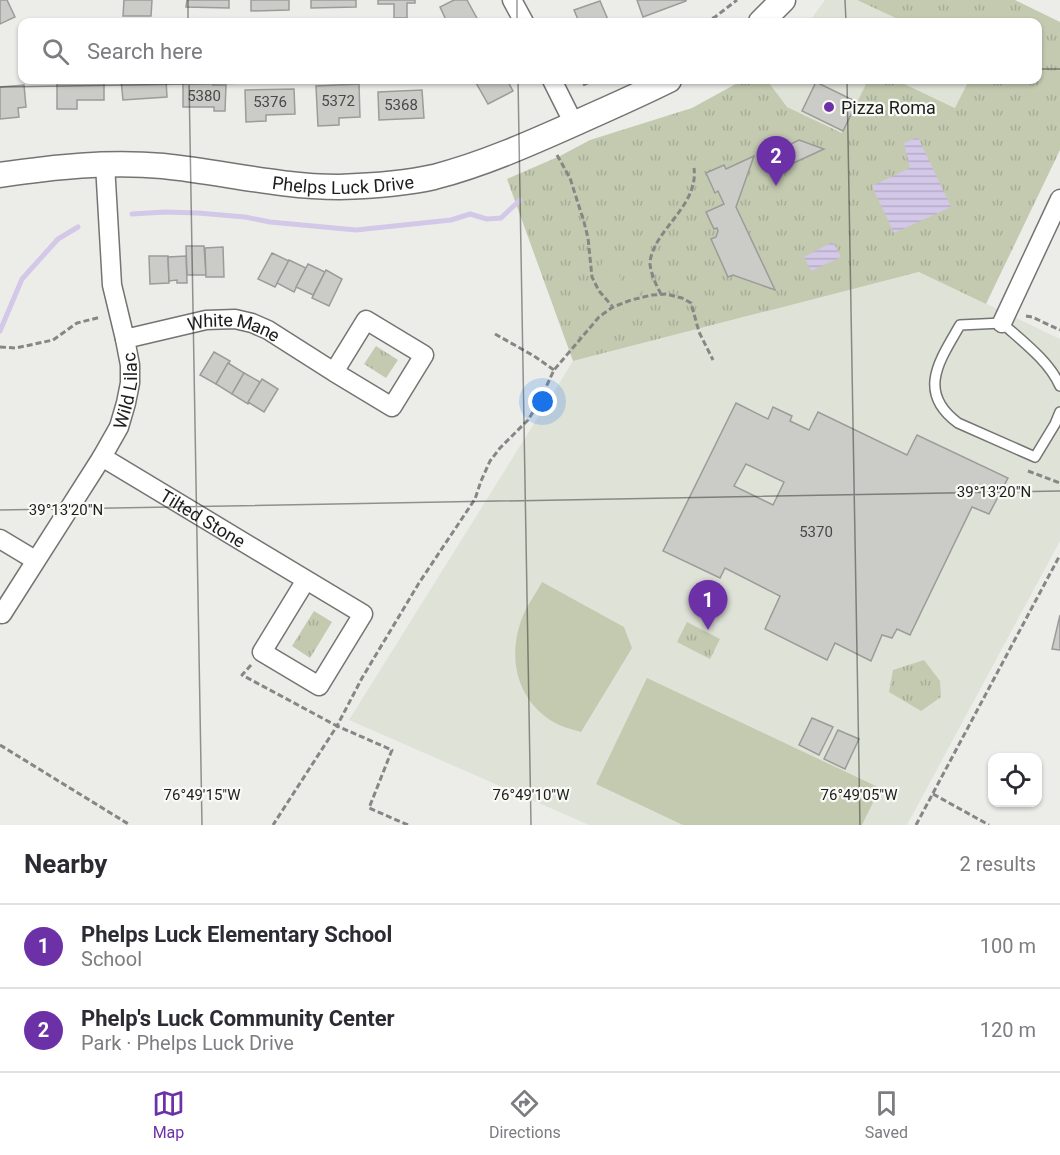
<!DOCTYPE html>
<html lang="en">
<head>
<meta charset="utf-8">
<style>
	body { margin:0; font-family:Roboto,sans-serif; background:#f7f7f7; color:#2b2b33 }
	.controls { position:absolute; right:18px; bottom:18px; display:grid; overflow:hidden; border-radius:12px; box-shadow:0 2px 4px #0004 }
	.controls button { width:54px; height:54px; display:grid; place-items:center; padding:0; border:0; border-bottom:2px solid #e1e1e2; background:#fff; color:#2b2b33; font:30px sans-serif }
	.you { position:absolute; left:543px; top:402px; width:21px; height:21px; margin:-15px; border:4px solid #fff; border-radius:50%; background:#1a73e8; box-shadow:0 0 0 9px #1a73e833 }
	.badge { display:grid; place-items:center; width:39px; height:39px; border-radius:50%; background:#6d31a7; color:#fff; font-size:20px; font-weight:700 }
	.pin { position:absolute; translate:-50% -50px; filter:drop-shadow(0 2px 3px #0008) }
	.pin::after { content:''; position:absolute; top:32px; width:21px; height:18px; background:inherit; clip-path:polygon(0 0,100% 0,50% 100%) }
	.list { margin:0; padding:0; list-style:none }
	h2 { display:flex; justify-content:space-between; align-items:center; height:78px; margin:0; padding:0 24px; font-size:26px }
	h2 small { font-size:20px; font-weight:400; color:#7c7c81 }
	.list li { display:grid; grid-template-columns:39px 1fr auto; gap:18px; align-items:center; box-sizing:border-box; height:84px; padding:0 24px; border-top:2px solid #e1e1e2 }
	.list b { display:block; font-size:22px; white-space:nowrap }
	.list p { margin:0; font-size:20px; white-space:nowrap; color:#7c7c81 }
	.list em { font-size:20px; font-style:normal; color:#7c7c81 }
	.icon { flex:none; width:33px; height:33px; fill:none; stroke:currentColor; stroke-width:2; stroke-linecap:round; stroke-linejoin:round }
	.map { position:relative; flex:none; width:1060px; height:825px; overflow:hidden }
	.search { position:absolute; background:#fff; box-shadow:0 2px 4px #0004; left:18px; right:18px; top:18px; height:66px; display:flex; align-items:center; gap:15px; box-sizing:border-box; padding:0 21px; border-radius:12px; color:#7c7c81; font-size:22px }
	.sheet { height:246px; background:#fff }
	nav { display:flex; justify-content:space-around; align-items:center; box-sizing:border-box; height:84px; border-top:2px solid #e1e1e2; background:#fff; font-size:16px; color:#7c7c81 }
	nav a { display:grid; justify-items:center; gap:3px }
	nav .on { color:#6d31a7 }
	.map>svg:first-child { display:block }
	.built { fill:#dfe2d7 }
	.park { fill:url(#park-tufts) }
	.pitch { fill:#c3cab0 }
	.water { fill:url(#water-rules) }
	.lines { fill:none; stroke-linecap:round; stroke-linejoin:round }
	.stream { stroke:#d4c8e8; stroke-width:5 }
	.building { fill:#cbccc8; stroke:#9b9c99; stroke-width:1.5; fill-rule:evenodd }
	.lane-casing { stroke:#747572; stroke-width:12 }
	.street-casing { stroke:#747572; stroke-width:21 }
	.secondary-casing { stroke:#747572; stroke-width:27 }
	.path { stroke:#868784; stroke-width:3; stroke-dasharray:6 3; stroke-linecap:butt }
	.lane { stroke:#fff; stroke-width:9 }
	.street { stroke:#fff; stroke-width:18 }
	.secondary { stroke:#fff; stroke-width:24 }
	.ticks { fill:none; stroke:#1d1e1c; stroke-width:1.5; stroke-opacity:0.45 }
	.poi-dot { fill:#6d31a7; stroke:#f9faf6; stroke-width:2 }
	.labels { text-anchor:middle; dominant-baseline:central; stroke-width:4.5; stroke-linejoin:round; paint-order:stroke }
	.number-label { font-size:15px; fill:#484a47 }
	.poi-label { font-size:18px; fill:#1d1e1c; stroke:#f9faf6; text-anchor:start }
	.street-label { font-size:18px; fill:#1d1e1c; stroke:#f9faf6 }
	.ticks-label { font-size:15px; text-anchor:middle; fill:#1d1e1c; stroke:#f9faf6; stroke-width:4.5; stroke-linejoin:round; paint-order:stroke }
</style>
</head>
<body>
<div class="map">
<svg width="1060" height="825" viewBox="0 0 1060 825">
	<defs>
		<pattern id="park-tufts" width="24" height="20" patternUnits="userSpaceOnUse" patternTransform="scale(1.5)"><rect width="24" height="20" fill="#c3cab0"/><path d="M3 7l-1-3M5 7V3M7 7l1-3M15 17l-1-3M17 17v-4M19 17l1-3" fill="none" stroke="#a7ad97"/></pattern>
		<pattern id="water-rules" width="6" height="5" patternUnits="userSpaceOnUse" patternTransform="scale(1.5)"><rect width="6" height="5" fill="#d4c8e8"/><path d="M0 2.5h6" fill="none" stroke="#b6abc6"/></pattern>
	</defs>
	<rect width="100%" height="100%" fill="#ecede9"/>
	<!-- built -->
	<g class="built">
		<polygon points="825,0 857,0 904,22 809,22"/>
		<polygon points="767,80 868,80 843,133 787,107"/>
		<polygon points="896,80 969,80 956,108"/>
		<polygon points="920,272 1060,339 1060,541 907,825 589,825 349,720 573,361"/>
	</g>
	<!-- park -->
	<g class="park">
		<polygon points="857,0 1015,0 1060,22 1060,150 986,304 919,272 573,361 507,179 560,156 590,140 692,108 743,80 767,80 787,107 842,133 868,80 896,80 955,108 969,80 1038,80 1038,22 904,22"/>
		<polygon points="376,346 398,360 386,378 364,364"/>
		<polygon points="314,611 332,622 310,658 292,646"/>
		<polygon points="687,622 720,639 710,659 677,642"/>
		<polygon points="924,660 940,681 941,697 921,711 889,692 893,670"/>
	</g>
	<!-- pitch -->
	<g class="pitch">
		<polygon points="609,239 623,289 651,282 573,361"/>
		<path d="M542,582l82,45 8,21 -51,84c-10,-3 -22,-6 -31,-12 -37,-25 -43,-70 -25,-109 5,-10 12,-19 17,-29z"/>
		<polygon points="647,678 880,788 862,825 683,825 596,784"/>
	</g>
	<!-- water -->
	<g class="water">
		<polygon points="918,137 951,207 894,233 872,186 910,168 904,143"/>
		<polygon points="833,242 841,257 811,271 804,257"/>
	</g>
	<g class="lines">
		<!-- stream -->
		<g class="stream">
			<polyline points="132,214 165,212 198,213 245,217 270,222 356,230 451,220 470,214 487,219 501,218 520,200"/>
			<polyline points="0,331 22,279 58,239 78,227"/>
		</g>
	</g>
	<!-- building -->
	<g class="building">
		<polygon points="0,0 7,0 15,17 0,24"/>
		<polygon points="124,0 152,0 151,16 123,16"/>
		<polygon points="187,0 229,0 229,8 186,7"/>
		<polygon points="251,0 289,0 289,10 251,11"/>
		<polygon points="311,0 356,0 356,7 311,8"/>
		<polygon points="378,0 415,0 415,3 407,3 407,18 394,18 394,4 378,4"/>
		<polygon points="454,0 467,0 479,22 447,22 440,7"/>
		<polygon points="637,0 686,0 686,1 643,17"/>
		<polygon points="600,1 609,22 579,22 574,10"/>
		<polygon points="57,80 104,80 104,100 77,100 77,109 57,109"/>
		<polygon points="121,80 166,80 167,97 123,100"/>
		<polygon points="183,80 213,80 213,85 226,85 225,111 214,111 214,107 183,107"/>
		<polygon points="477,80 507,80 513,91 488,104 475,81"/>
		<polygon points="816,82 857,102 843,131 802,111"/>
		<polygon points="359,84 360,117 339,118 339,125 318,126 316,86"/>
		<polygon points="24,85 26,107 18,108 19,117 0,119 0,87"/>
		<polygon points="294,89 295,114 266,115 266,121 246,122 245,90"/>
		<polygon points="422,90 424,118 379,120 378,92"/>
		<polygon points="799,140 824,149 774,172 783,148"/>
		<polygon points="754,156 736,207 775,290 733,275 728,277 711,239 716,237 718,231 717,228 714,229 706,212 724,204 718,191 715,193 706,173 724,165 726,169"/>
		<polygon points="186,246 204,246 206,275 187,275"/>
		<polygon points="223,247 224,277 206,277 205,248"/>
		<polygon points="272,253 289,261 275,287 258,279"/>
		<polygon points="149,256 168,256 169,283 150,284"/>
		<polygon points="186,256 187,283 177,283 177,280 169,281 168,257"/>
		<polygon points="289,260 306,268 294,292 277,283"/>
		<polygon points="308,264 325,272 313,295 296,287"/>
		<polygon points="326,270 342,279 329,306 312,298"/>
		<polygon points="214,352 230,361 216,384 200,375"/>
		<polygon points="228,363 244,373 232,394 216,384"/>
		<polygon points="244,373 260,382 248,404 232,394"/>
		<polygon points="262,379 278,389 264,412 248,402"/>
		<path d="M736,403l32,16 5,-12 19,9 -2,5 19,9 9,-18 89,43 10,-20 91,43 -19,36 -17,-7 -62,128 -13,-6 -5,9 -10,-3 -11,26 -36,-18 -8,17 -62,-31 15,-33 -55,-28 -5,10 -57,-27zM746,464l38,18 -11,23 -39,-19z"/>
		<polygon points="1060,615 1060,650 1052,649"/>
		<polygon points="812,718 833,727 819,755 799,745"/>
		<polygon points="838,730 859,739 845,769 824,759"/>
	</g>
	<g class="lines">
		<defs>
			<path id="lane" d="M1060,386c-11,-25 -38,-45 -58,-63l-42,2c-20,35 -44,67 -2,98l77,34 20,-33 5,-12"/>
			<g id="street">
				<polyline points="512,0 524,22"/>
				<polyline points="552,80 574,124"/>
				<polyline points="1002,323 1060,199"/>
				<path id="s1" d="M125,339l81,-19 29,-1 17,4 16,7 66,42 32,-52 58,35 -32,52 -58,-35"/>
				<path id="s2" d="M102,457l261,157 -44,72 -57,-34 44,-72"/>
				<polyline points="0,539 35,560"/>
				<path id="s3" d="M0,613l2,1 100,-157 17,-30 7,-24 4,-20v-18l-5,-26 -13,-54 -7,-121"/>
			</g>
			<g id="secondary">
				<polyline points="761,22 783,0"/>
				<path id="s4" d="M0,175c54,-8 108,-14 163,-9 59,6 117,21 176,21 31,-1 65,-3 95,-10 50,-13 97,-34 144,-55 31,-14 61,-27 91,-42"/>
			</g>
		</defs>
		<!-- lane casing -->
		<use href="#lane" class="lane-casing"/>
		<!-- street casing -->
		<use href="#street" class="street-casing"/>
		<!-- secondary casing -->
		<use href="#secondary" class="secondary-casing"/>
		<!-- path -->
		<g class="path">
			<polyline points="704,22 715,17 737,0"/>
			<polyline points="583,85 594,80"/>
			<polyline points="557,155 570,178 584,222 588,238 592,277 599,291 612,306"/>
			<path d="M661,294c-5,-9 -10,-20 -11,-30 0,-7 3,-13 5,-18 14,-26 43,-47 39,-78"/>
			<polyline points="1026,316 1032,317 1060,330"/>
			<polyline points="495,334 534,356 554,370"/>
			<polyline points="0,347 16,348 53,340 77,323 101,317"/>
			<polyline points="1028,471 1060,483"/>
			<polyline points="251,665 242,675 337,726 273,825"/>
			<polyline points="0,745 130,825"/>
			<polyline points="933,794 989,825"/>
			<polyline points="408,825 369,808 392,750 337,726 362,678 419,583 475,499 481,481 490,461 500,448 528,420 538,404 554,370 599,317 613,307 631,300 652,295 666,294 682,298 691,303 699,332 713,360"/>
			<polyline points="916,825 1060,555"/>
		</g>
		<!-- lane -->
		<use href="#lane" class="lane"/>
		<!-- street -->
		<use href="#street" class="street"/>
		<!-- secondary -->
		<use href="#secondary" class="secondary"/>
	</g>
	<!-- ticks -->
	<path class="ticks" d="M188,0v22M517,0v22M845,0l1,22M1038,69h22M189,80l13,745M518,80l13,745M847,80l13,745M0,87l436,-7M0,510l1060,-19"/>
	<!-- markers -->
	<circle class="poi-dot" cx="829" cy="107" r="6"/>
	<g class="labels">
		<!-- number labels -->
		<g class="number-label">
			<text x="204" y="96">5380</text>
			<text x="338" y="101">5372</text>
			<text x="270" y="102">5376</text>
			<text x="401" y="105">5368</text>
			<text x="816" y="532">5370</text>
		</g>
		<!-- poi labels -->
		<g class="poi-label">
			<text x="841" y="107">Pizza Roma</text>
		</g>
		<!-- street labels -->
		<g class="street-label">
			<text stroke="none"><textPath href="#s4" startOffset="345">Phelps Luck Drive</textPath></text>
			<text stroke="none"><textPath href="#s1" startOffset="112">White Mane</textPath></text>
			<text stroke="none"><textPath href="#s3" startOffset="260">Wild Lilac</textPath></text>
			<text stroke="none"><textPath href="#s2" startOffset="118">Tilted Stone</textPath></text>
		</g>
	</g>
	<g class="ticks-label">
		<text x="994" y="497">39°13'20"N</text>
		<text x="66" y="515">39°13'20"N</text>
		<text x="202" y="800">76°49'15"W</text>
		<text x="531" y="800">76°49'10"W</text>
		<text x="859" y="800">76°49'05"W</text>
	</g>
</svg>
<div class="controls">
<button><svg class="icon" aria-label="locate" viewBox="0 0 24 24"><circle cx="12" cy="12" r="6"/><path d="M12 2v4M12 18v4M2 12h4M18 12h4"/></svg></button>
</div>
<div class="you"></div>
<div class="pin badge" style="left:708px;top:630px">1</div>
<div class="pin badge" style="left:776px;top:186px">2</div>
<div class="search"><svg class="icon" aria-label="search" viewBox="0 0 24 24"><circle cx="10" cy="10" r="6"/><path d="M15 15l6 6"/></svg>Search here</div>
</div>
<section class="sheet">
<h2>Nearby<small>2 results</small></h2>
<ul class="list">
<li><span class="badge">1</span><div><b>Phelps Luck Elementary School</b><p>School</p></div><em>100 m</em></li>
<li><span class="badge">2</span><div><b>Phelp's Luck Community Center</b><p>Park · Phelps Luck Drive</p></div><em>120 m</em></li>
</ul>
</section>
<nav>
<a class="on"><svg class="icon" aria-label="map" viewBox="0 0 24 24"><path d="M3 6l6-2 6 2 6-2v14l-6 2-6-2-6 2zM9 4v14M15 6v14"/></svg>Map</a>
<a><svg class="icon" aria-label="directions" viewBox="0 0 24 24"><path d="M12 3l9 9-9 9-9-9zM9 14v-3h6M13 9l2 2-2 2"/></svg>Directions</a>
<a><svg class="icon" aria-label="saved" viewBox="0 0 24 24"><path d="M7 4h10v16l-5-4-5 4z"/></svg>Saved</a>
</nav>
</body>
</html>
